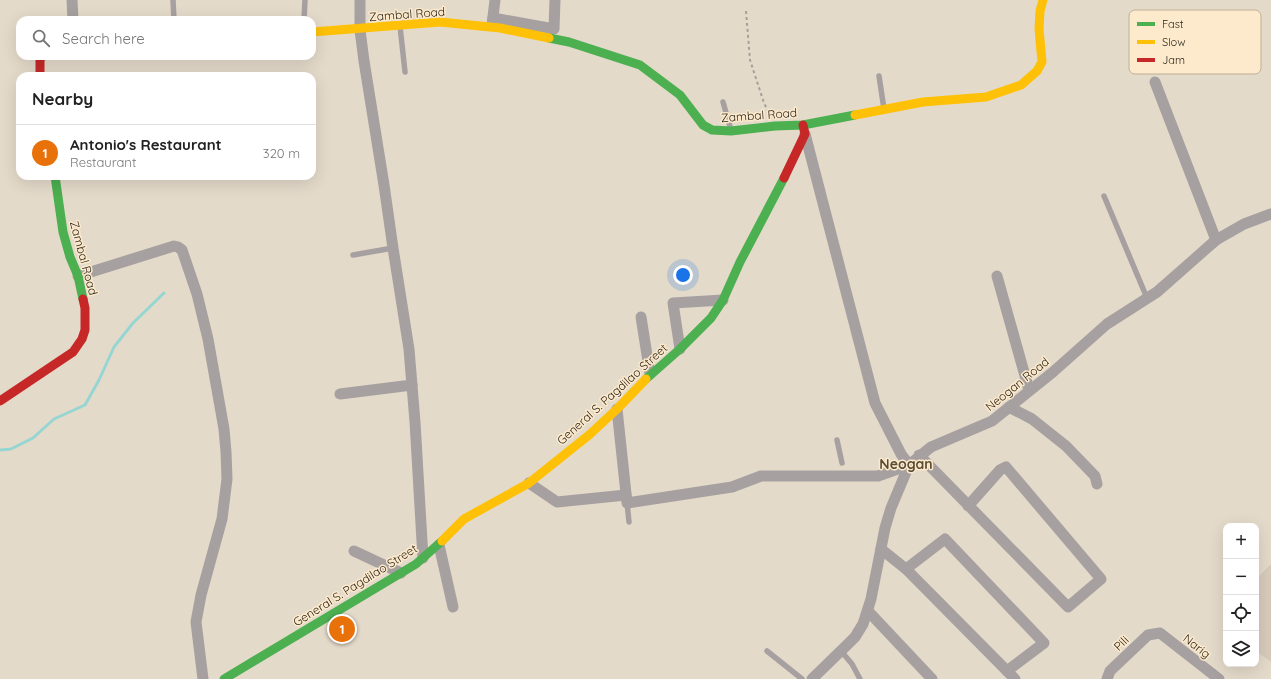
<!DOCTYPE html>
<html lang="en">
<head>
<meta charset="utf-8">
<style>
	body { margin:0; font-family:Quicksand,sans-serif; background:#f6f6f6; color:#222 }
	.controls { position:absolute; right:12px; bottom:12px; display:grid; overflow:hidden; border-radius:8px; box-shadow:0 4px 16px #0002 }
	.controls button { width:36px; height:36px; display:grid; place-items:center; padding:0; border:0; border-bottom:1px solid #e0e0e0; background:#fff; color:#222; font:20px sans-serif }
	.you { position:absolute; left:683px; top:275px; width:14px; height:14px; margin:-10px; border:3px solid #fff; border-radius:50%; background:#1a73e8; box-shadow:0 0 0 6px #1a73e833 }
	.badge { display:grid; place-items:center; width:26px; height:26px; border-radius:50%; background:#6c6457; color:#fff; font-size:13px; font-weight:700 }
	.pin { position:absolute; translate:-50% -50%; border:2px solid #fff; box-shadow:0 1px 4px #0006 }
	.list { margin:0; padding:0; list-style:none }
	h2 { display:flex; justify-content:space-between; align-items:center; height:52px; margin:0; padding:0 16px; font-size:17px }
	h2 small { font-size:13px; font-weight:400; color:#767676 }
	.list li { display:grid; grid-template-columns:26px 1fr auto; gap:12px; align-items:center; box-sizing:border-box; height:56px; padding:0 16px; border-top:1px solid #e0e0e0 }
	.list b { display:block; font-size:15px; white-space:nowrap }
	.list p { margin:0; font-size:13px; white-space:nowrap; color:#767676 }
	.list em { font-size:13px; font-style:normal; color:#767676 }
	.icon { flex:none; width:22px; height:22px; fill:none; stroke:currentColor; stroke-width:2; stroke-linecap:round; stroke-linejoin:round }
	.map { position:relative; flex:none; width:1271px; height:679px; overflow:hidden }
	.search { position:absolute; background:#fff; box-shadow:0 4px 16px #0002; left:16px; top:16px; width:300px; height:44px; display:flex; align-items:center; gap:10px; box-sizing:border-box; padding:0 14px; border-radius:12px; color:#767676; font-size:15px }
	.panel { position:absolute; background:#fff; box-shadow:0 4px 16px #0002; left:16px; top:72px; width:300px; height:108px; border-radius:12px }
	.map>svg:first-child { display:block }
	.commercial { fill:#d8cbbb }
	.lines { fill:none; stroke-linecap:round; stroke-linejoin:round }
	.stream { stroke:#96d6d2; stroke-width:3 }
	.path { stroke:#a6a09a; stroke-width:2; stroke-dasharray:3 3; stroke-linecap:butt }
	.lane { stroke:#a7a0a0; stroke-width:5.5 }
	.street { stroke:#a7a0a0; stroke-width:11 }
	.fast { stroke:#4caf50; stroke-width:9 }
	.slow { stroke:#ffc107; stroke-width:9 }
	.jam { stroke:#c62828; stroke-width:9 }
	.labels { text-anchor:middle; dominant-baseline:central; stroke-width:3; stroke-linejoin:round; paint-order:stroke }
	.street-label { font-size:12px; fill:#2b2419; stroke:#fdeacc }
	.quarter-label { font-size:14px; font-weight:bold; fill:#5b4c33; stroke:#fdeacc }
	.key { fill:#fdeacc; stroke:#beaf96; stroke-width:1 }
	.key-label { font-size:11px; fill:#2b2419 }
</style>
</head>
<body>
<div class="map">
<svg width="1271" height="679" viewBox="0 0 1271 679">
	<rect width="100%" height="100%" fill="#e4daca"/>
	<!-- commercial -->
	<polygon class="commercial" points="1271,564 1271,662 1256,651 1256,579"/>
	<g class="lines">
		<!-- stream -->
		<polyline class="stream" points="0,450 11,449 33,438 54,419 85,405 99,380 114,347 133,323 164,293"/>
		<!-- path -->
		<polyline class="path" points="746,11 750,60 764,103 770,115"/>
		<!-- lane -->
		<g class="lane">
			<polyline points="173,0 174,20"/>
			<polyline points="304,20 305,0"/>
			<polyline points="400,26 405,72"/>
			<polyline points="879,76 884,109"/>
			<polyline points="723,102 731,130"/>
			<polyline points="1104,196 1147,298"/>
			<polyline points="353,255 393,248"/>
			<polyline points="837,440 842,463"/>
			<polyline points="627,503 629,522"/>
			<polyline points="767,651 802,679"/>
			<polyline points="841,651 852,664 860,679"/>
		</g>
		<!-- street -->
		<g class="street">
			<polyline points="72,0 73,20"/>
			<polyline points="360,0 360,30 364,61 384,185 393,248 409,349 415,422 423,558"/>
			<polyline points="493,18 554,29 555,0"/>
			<polyline points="492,25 495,0"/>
			<polyline points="1155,82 1216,240"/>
			<polyline points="78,276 174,246 178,247 182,250 197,294 208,339 224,429 226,452 227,479 222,519 201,595 196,622 203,679"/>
			<polyline points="997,276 1029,390"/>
			<polyline points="641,317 650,374"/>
			<polyline points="680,349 673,303 723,300"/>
			<polyline points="340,394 412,385"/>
			<polyline points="1009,407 1032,419 1066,446 1095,476 1097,484"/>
			<polyline points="617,409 627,503 732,487 761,476 878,476 909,465 901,454 875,403 805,134"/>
			<polyline points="919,455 1068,607 1101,579 1006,467 1000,470 968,506"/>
			<polyline points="529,483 557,502 626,495"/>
			<polyline points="439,545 453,607"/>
			<polyline points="881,549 906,569 1015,679"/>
			<polyline points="354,551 401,573"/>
			<polyline points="906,569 945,539 1044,643 1007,671"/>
			<polyline points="868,611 932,679"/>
			<polyline points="812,679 848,644 855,637 863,624 871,599 885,528 891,508 909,465 931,447 992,421 1053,372 1107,324 1157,292 1216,240 1244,224 1271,214"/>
			<polyline points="1107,679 1110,671 1148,635 1160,633 1219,679"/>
		</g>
		<!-- fast -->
		<g class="fast">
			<polyline points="549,38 569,42 640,65 680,95 703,125 712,130 731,131 775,126 803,125 855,115"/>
			<polyline points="55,176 63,232 70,257 78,276 83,299"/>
			<polyline points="646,379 680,349 711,318 723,300 740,262 784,178"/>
			<polyline points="224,679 416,564 442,541"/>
		</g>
		<!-- slow -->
		<g class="slow">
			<polyline points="312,32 440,22 500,28 549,38"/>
			<polyline points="855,115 923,102 986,97 1021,85 1037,71 1042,62 1039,29 1040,11 1043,0"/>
			<polyline points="442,541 464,519 529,483 589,435 617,409 646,379"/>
		</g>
		<!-- jam -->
		<g class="jam">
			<polyline points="40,76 40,60 42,56"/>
			<polyline points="784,178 805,134 803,125"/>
			<polyline points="0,401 73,352 82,339 85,330 85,308 83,299"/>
		</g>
	</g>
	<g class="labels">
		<!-- street labels -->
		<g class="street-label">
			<text transform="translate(407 14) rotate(-4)">Zambal Road</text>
			<text transform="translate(759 115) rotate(-4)">Zambal Road</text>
			<text transform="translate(84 258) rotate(75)">Zambal Road</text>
			<text transform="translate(1017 384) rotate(-39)">Neogan Road</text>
			<text transform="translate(612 394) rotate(-42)">General S. Pagdilao Street</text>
			<text transform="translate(355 585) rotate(-32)">General S. Pagdilao Street</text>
			<text transform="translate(1121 643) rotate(-44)">Pili</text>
			<text transform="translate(1197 646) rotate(38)">Narig</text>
		</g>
		<!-- quarter labels -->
		<g class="quarter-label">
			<text x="906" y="464">Neogan</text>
		</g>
	</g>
	<!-- legend -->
	<rect x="1129" y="10" width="132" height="64" rx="6" class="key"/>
	<rect x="1137" y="22" width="18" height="4" fill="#4caf50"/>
	<rect x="1137" y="40" width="18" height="4" fill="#ffc107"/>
	<rect x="1137" y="58" width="18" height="4" fill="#c62828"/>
	<g class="key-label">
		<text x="1162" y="28">Fast</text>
		<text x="1162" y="46">Slow</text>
		<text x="1162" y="64">Jam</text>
	</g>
</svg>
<div class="controls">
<button>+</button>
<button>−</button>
<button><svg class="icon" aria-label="locate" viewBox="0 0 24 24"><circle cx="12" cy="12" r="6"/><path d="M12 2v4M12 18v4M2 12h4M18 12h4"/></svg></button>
<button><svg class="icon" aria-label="layers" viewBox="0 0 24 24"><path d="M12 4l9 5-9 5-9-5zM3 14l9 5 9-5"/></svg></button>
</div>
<div class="you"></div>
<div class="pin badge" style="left:342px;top:629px;background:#e8710a">1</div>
<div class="search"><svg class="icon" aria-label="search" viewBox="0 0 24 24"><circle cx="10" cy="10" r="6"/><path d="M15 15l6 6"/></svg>Search here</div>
<section class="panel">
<h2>Nearby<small></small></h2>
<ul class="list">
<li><span class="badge" style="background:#e8710a">1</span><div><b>Antonio's Restaurant</b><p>Restaurant</p></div><em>320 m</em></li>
</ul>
</section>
</div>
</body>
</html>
